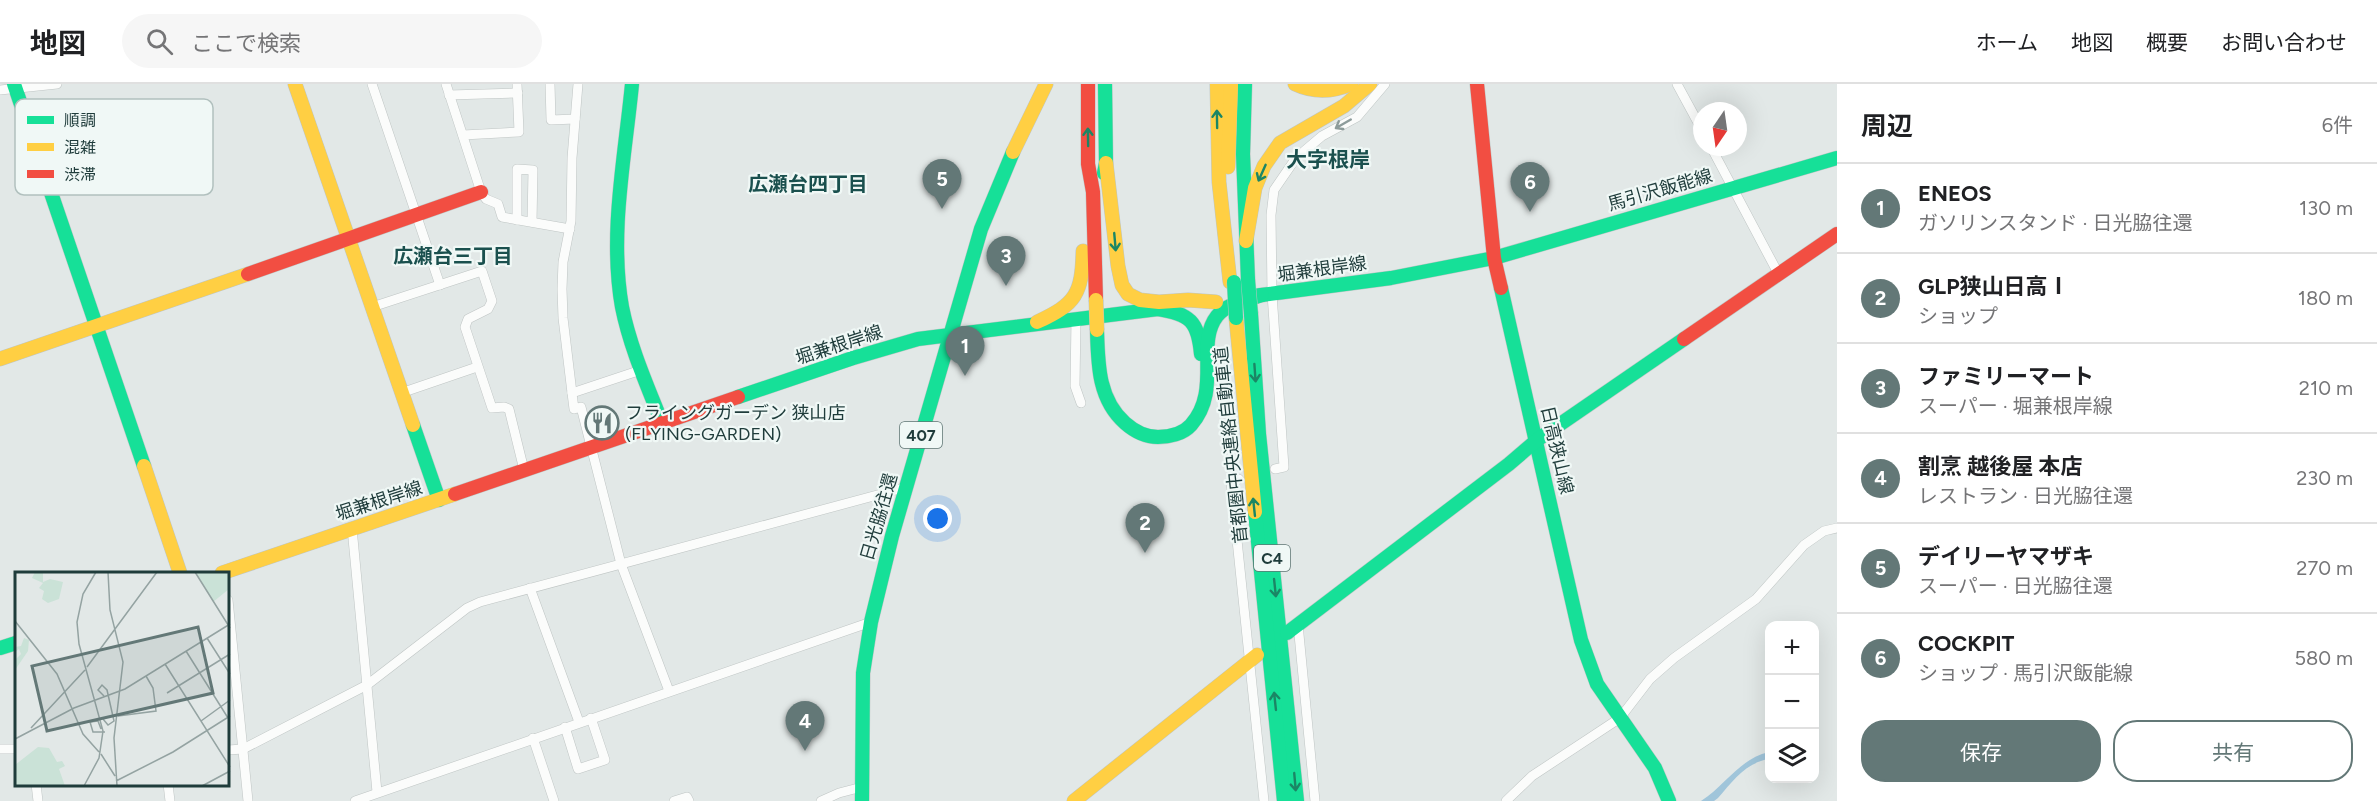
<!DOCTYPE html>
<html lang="ja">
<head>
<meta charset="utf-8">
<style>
	body { margin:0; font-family:Figtree,"Noto Sans JP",sans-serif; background:#f6f6f6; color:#202124 }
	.controls { position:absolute; right:18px; bottom:18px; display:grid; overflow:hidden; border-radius:12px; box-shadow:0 6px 24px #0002 }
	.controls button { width:54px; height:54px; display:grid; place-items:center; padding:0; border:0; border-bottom:2px solid #e0e0e0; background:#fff; color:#202124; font:30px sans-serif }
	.compass { position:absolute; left:1693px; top:18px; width:54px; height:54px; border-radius:50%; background:#fff; box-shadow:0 6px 24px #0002; rotate:193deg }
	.you { position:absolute; left:938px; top:435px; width:21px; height:21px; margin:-15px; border:4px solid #fff; border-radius:50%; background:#1a73e8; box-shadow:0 0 0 9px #1a73e833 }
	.badge { display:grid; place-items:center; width:39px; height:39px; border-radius:50%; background:#637877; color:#fff; font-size:20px; font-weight:700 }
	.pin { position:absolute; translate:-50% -50px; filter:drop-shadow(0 2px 3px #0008) }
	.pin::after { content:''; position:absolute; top:32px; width:21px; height:18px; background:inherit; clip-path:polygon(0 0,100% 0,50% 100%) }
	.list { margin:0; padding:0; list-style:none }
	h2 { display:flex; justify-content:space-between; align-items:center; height:78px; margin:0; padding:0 24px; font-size:26px }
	h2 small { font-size:20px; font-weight:400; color:#757577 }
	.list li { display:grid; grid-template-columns:39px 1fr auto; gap:18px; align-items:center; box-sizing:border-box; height:90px; padding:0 24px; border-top:2px solid #e0e0e0 }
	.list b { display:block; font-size:22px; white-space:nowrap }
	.list p { margin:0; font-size:20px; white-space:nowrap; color:#757577 }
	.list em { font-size:20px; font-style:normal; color:#757577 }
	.actions { display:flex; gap:12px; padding:18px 24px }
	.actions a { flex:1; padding:14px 0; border:2px solid #637877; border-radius:24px; text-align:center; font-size:21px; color:#637877 }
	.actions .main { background:#637877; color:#fff }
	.icon { flex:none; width:33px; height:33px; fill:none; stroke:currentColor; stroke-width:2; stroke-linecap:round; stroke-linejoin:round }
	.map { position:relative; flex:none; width:1837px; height:717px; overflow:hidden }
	header { display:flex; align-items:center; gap:36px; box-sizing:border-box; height:84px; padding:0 30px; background:#fff; border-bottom:2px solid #e0e0e0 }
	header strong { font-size:28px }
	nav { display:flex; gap:33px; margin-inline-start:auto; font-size:21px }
	.search { width:420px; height:54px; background:#f6f6f6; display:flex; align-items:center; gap:15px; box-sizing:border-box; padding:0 21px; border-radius:33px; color:#757577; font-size:22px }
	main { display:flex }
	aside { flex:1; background:#fff }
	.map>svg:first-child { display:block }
	.water { fill:#a0c5da }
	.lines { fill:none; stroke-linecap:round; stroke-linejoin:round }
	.street-casing { stroke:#bfc5c4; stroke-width:10 }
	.fast-casing { stroke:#bec6c5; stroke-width:15 }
	.slow-casing { stroke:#bec6c5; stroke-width:15 }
	.jam-casing { stroke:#bec6c5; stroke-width:15 }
	.street { stroke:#fbfcfb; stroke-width:9 }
	.fast { stroke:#16e098; stroke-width:14 }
	.slow { stroke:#ffcf43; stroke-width:14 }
	.jam { stroke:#f24e42; stroke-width:14 }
	.fast-bridge-casing { stroke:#bbc5c4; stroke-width:15; stroke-linecap:butt }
	.slow-bridge-casing { stroke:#bbc5c4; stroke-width:15; stroke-linecap:butt }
	.fast-bridge { stroke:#16e098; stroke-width:14 }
	.slow-bridge { stroke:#ffcf43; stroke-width:14 }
	.oneway { stroke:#1b8665 }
	.oneway2 { stroke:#8d9c9b }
	.labels { text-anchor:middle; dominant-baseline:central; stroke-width:4.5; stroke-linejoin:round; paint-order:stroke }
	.shield { fill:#f0f8f6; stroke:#5e7473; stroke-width:1.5 }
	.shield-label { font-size:16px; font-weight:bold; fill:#1f3c3b }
	.street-label { font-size:18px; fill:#1f3c3b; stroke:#f0f8f6 }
	.poi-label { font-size:18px; fill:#1f3c3b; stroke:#f0f8f6; text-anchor:start }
	.neighbourhood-label { font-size:20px; font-weight:bold; fill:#1a504e; stroke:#f0f8f6 }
	.quarter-label { font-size:21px; font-weight:bold; fill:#1a504e; stroke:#f0f8f6 }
	.inset-road { fill:none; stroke:#94a3a2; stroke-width:1.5 }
	.view { fill:#637877; fill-opacity:0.15; stroke:#637877; stroke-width:3 }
	.inset-edge { fill:none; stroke:#1f3c3b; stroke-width:3 }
	.key { fill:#f0f8f6; stroke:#b1c0be; stroke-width:1.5 }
	.key-label { font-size:16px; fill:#1f3c3b }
</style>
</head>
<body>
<header>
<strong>地図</strong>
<div class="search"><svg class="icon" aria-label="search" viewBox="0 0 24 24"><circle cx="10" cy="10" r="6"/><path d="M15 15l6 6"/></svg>ここで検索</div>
<nav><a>ホーム</a><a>地図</a><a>概要</a><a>お問い合わせ</a></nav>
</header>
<main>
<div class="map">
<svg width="1837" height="717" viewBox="0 0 1837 717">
	<rect width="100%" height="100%" fill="#e2e8e7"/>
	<!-- water -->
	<path class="water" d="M1769,668v7c-24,4 -36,22 -51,39l-4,3h-13c25,-16 38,-42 68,-49z"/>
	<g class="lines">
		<defs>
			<g id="street">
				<polyline points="372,0 440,201"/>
				<polyline points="446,0 481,108 486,115 498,120 502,133 570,145"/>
				<polyline points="550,0 551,36 575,35"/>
				<polyline points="1677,0 1702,46"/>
				<polyline points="0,6 57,0"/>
				<polyline points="449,11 518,9"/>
				<polyline points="463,51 519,48 517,0"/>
				<polyline points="1711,63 1779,191"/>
				<polyline points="517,136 517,85 533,86 532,138"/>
				<polyline points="372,223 482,187 492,217 488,225 468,235 465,243 492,324 504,323 509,325 524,386"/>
				<polyline points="1076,234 1075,302 1081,319"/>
				<polyline points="641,286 572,309 574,325 581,323 621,480 669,607"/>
				<polyline points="401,309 477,283"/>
				<polyline points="572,309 563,234 562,205 563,178 571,137 572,74 578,0"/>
				<polyline points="1275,385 1284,383 1272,210 1271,131 1274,106 1296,74 1322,52 1357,33 1385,0"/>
				<polyline points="1239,395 1231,398 1264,717"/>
				<polyline points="352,444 377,708"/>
				<polyline points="530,504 579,638"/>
				<polyline points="228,516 248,717"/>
				<polyline points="1298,540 1315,717"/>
				<polyline points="565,643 578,685 605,676 591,634"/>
				<polyline points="533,654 554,717"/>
				<polyline points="0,665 16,665"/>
				<polyline points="228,666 243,665 367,601 467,524 480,518 907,403"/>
				<polyline points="36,700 38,717"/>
				<polyline points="168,700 170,717"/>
				<polyline points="355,717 871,538"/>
				<polyline points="674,717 687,713 689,717"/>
				<polyline points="821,717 839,709 862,703"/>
				<polyline points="1506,717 1532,692 1620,634 1650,595 1674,574 1756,515 1804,461 1824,447 1837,444"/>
			</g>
			<g id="fast">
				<polyline points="14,0 144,382"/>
				<path d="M632,0c-7,73 -23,150 -10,223 8,40 25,78 40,116"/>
				<polyline points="1245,0 1243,70 1248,196"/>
				<polyline points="1104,89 1106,79 1105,0"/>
				<polyline points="1501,204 1581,556 1597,600 1655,684 1669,717"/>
				<polyline points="1254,212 1391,194 1494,174 1837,74"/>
				<path d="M1158,225c32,5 40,12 43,45"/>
				<polyline points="1251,230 1259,350 1297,717"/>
				<path d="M1097,246c1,34 1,69 28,93 9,8 20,14 33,14 11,0 25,-3 33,-12 31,-35 4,-81 26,-109 10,-13 30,-16 45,-21"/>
				<polyline points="738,313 853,274 918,255 1166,224"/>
				<polyline points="413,341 439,416"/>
				<polyline points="1255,428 1284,717"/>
				<polyline points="1287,549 1509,380 1537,356 1684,255"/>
				<polyline points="0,564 16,559"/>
				<polyline points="862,717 863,589 871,538 892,452 981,145 1013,68"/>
			</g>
			<g id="slow">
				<polyline points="295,0 413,341"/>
				<polyline points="1217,0 1219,98 1230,198"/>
				<path d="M1295,0c19,9 37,8 56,0"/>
				<polyline points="1013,68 1046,0"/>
				<polyline points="1106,79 1118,182 1122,201 1128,210 1140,216 1159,218 1188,216 1216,218"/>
				<polyline points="1228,83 1231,0"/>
				<polyline points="1246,157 1255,104 1264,82 1280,59 1344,22 1370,0"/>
				<polyline points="1236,234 1255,428"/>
				<path d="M1037,238c39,-18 45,-28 46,-71"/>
				<polyline points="0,275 248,190"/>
				<polyline points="144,382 180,489"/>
				<polyline points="222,489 455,410"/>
				<polyline points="1074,717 1257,571"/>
			</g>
			<g id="jam">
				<polyline points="1088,0 1088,80 1093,108 1096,216"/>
				<polyline points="1477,0 1494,174 1501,204"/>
				<polyline points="248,190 481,108"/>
				<polyline points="1684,255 1837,150"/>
				<polyline points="455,410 738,313"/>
			</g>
		</defs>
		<!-- street casing -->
		<use href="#street" class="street-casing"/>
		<!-- fast casing -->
		<use href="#fast" class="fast-casing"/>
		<!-- slow casing -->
		<use href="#slow" class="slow-casing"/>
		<!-- jam casing -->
		<use href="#jam" class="jam-casing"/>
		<!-- street -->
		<use href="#street" class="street"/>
		<!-- fast -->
		<use href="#fast" class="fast"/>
		<!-- slow -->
		<use href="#slow" class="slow"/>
		<!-- jam -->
		<use href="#jam" class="jam"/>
		<defs>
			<g id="fast-bridge">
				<polyline points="1248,196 1251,230"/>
				<polyline points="1234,198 1236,234"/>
			</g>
			<polyline id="slow-bridge" points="1096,216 1097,246"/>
		</defs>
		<!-- fast-bridge casing -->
		<use href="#fast-bridge" class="fast-bridge-casing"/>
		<!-- slow-bridge casing -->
		<use href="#slow-bridge" class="slow-bridge-casing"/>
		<!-- fast-bridge -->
		<use href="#fast-bridge" class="fast-bridge"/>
		<!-- slow-bridge -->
		<use href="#slow-bridge" class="slow-bridge"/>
	</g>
	<!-- one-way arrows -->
	<defs><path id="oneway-shaft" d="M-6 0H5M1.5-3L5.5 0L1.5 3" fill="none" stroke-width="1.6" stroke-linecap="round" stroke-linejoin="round" transform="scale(1.5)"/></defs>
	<g class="oneway">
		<use href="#oneway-shaft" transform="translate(1217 35) rotate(-91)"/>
		<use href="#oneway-shaft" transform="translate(1088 53) rotate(-91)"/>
		<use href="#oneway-shaft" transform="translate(1262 89) rotate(114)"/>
		<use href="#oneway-shaft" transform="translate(1115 158) rotate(85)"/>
		<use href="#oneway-shaft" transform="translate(1255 289) rotate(86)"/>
		<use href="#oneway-shaft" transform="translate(1254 423) rotate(-96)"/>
		<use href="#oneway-shaft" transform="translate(1275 504) rotate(84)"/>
		<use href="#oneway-shaft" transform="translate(1275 617) rotate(-96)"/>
		<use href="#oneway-shaft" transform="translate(1295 698) rotate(85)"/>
	</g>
	<use class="oneway2" href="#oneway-shaft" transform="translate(1343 40) rotate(150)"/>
	<!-- icons -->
	<defs>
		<symbol id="restaurant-ring" viewBox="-11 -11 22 22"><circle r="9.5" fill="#f0f8f6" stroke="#637877" stroke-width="1.5"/><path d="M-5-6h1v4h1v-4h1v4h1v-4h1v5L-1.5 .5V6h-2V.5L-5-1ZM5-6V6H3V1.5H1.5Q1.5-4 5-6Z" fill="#637877"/></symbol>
	</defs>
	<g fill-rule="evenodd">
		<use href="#restaurant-ring" x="583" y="320" width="38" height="38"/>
	</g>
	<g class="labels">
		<!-- shield labels -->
		<g class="shield">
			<rect x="900" y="338" width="42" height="26" rx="4.5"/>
			<rect x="1254" y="461" width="36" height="26" rx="4.5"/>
		</g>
		<g class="shield-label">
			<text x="921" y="351">407</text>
			<text x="1272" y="474">C4</text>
		</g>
		<!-- street labels -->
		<g class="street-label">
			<text transform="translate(1660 106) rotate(-16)">馬引沢飯能線</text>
			<text transform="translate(1322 185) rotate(-8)">堀兼根岸線</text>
			<text transform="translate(839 261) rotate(-18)">堀兼根岸線</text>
			<text transform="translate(1231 361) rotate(-96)">首都圏中央連絡自動車道</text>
			<text transform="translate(1557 366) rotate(77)">日高狭山線</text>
			<text transform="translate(379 417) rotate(-18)">堀兼根岸線</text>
			<text transform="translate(879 433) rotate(-74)">日光脇往還</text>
		</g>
		<!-- poi labels -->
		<g class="poi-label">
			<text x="625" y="329">フライングガーデン 狭山店<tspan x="625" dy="21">(FLYING-GARDEN)</tspan></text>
		</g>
		<!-- neighbourhood labels -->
		<g class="neighbourhood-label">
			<text x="808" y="100">広瀬台四丁目</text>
			<text x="453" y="172">広瀬台三丁目</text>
		</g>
		<!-- quarter labels -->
		<g class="quarter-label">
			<text x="1328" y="75">大字根岸</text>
		</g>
	</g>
	<!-- overview -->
	<g transform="translate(15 488)">
		<rect width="214" height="214" fill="#e2e8e7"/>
		<path d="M20,0h8v10l7,-3 13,3 -4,17 -11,4 -6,-4 2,-8 -5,-3 4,-5 -11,-5zM181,0h33v17l-16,13zM9,66l5,2 -1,11 -13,19v-10l6,-6 -2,-5 -4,3v-5l6,-1zM23,175l11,1 8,14 5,-1 3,5 -6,3 6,17h-50v-21z" fill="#cae2d7"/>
		<path class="inset-road" d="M93,0l2,38 13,52 -9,76 3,48M180,0l35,56M0,49l42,53 26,60 16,18M192,66l23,36M171,79l42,67M150,92l65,103M72,95l70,-95M152,121l63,-39M103,144l38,-5 -3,-23 -7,-12M88,147l5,6 6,-4 -7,-31 -5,-5 -4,5 6,6M186,149l29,-21M16,156l54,-58M86,157l-3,-8 -8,1 3,10h12M0,167l59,-31 51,-19 105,-65M86,182l14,22M101,209l57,-29 57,-36M69,214l15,-28 4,-27 -24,-87 -2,-22 6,-28 13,-22M187,214l28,-15"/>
		<path class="view" d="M183,55l15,66 -166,38 -15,-65z"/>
		<rect width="214" height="214" class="inset-edge"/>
	</g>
	<!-- legend -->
	<rect x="15" y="15" width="198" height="96" rx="9" class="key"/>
	<rect x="27" y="32" width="27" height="8" fill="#16e098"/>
	<rect x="27" y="59" width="27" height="8" fill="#ffcf43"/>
	<rect x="27" y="86" width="27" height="8" fill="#f24e42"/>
	<g class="key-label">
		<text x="64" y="42">順調</text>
		<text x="64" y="69">混雑</text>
		<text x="64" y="96">渋滞</text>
	</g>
</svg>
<div class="controls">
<button>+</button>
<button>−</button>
<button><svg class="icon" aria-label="layers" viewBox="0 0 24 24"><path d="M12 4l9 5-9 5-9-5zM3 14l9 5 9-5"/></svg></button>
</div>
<svg class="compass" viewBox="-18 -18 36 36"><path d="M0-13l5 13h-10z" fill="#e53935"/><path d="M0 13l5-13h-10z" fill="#757577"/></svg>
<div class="you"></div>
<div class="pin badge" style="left:965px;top:292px">1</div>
<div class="pin badge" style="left:1145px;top:469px">2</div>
<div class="pin badge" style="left:1006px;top:202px">3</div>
<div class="pin badge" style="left:805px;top:667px">4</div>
<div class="pin badge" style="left:942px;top:125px">5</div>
<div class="pin badge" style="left:1530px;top:128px">6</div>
</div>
<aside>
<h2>周辺<small>6件</small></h2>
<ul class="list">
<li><span class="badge">1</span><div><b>ENEOS</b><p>ガソリンスタンド · 日光脇往還</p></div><em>130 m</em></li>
<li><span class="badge">2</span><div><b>GLP狭山日高Ⅰ</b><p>ショップ</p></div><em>180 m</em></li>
<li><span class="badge">3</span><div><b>ファミリーマート</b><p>スーパー · 堀兼根岸線</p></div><em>210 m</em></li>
<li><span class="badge">4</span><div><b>割烹 越後屋 本店</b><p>レストラン · 日光脇往還</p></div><em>230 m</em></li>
<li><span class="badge">5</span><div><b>デイリーヤマザキ</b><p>スーパー · 日光脇往還</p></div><em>270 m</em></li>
<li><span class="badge">6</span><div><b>COCKPIT</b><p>ショップ · 馬引沢飯能線</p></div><em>580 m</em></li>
</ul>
<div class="actions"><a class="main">保存</a><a>共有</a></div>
</aside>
</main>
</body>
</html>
